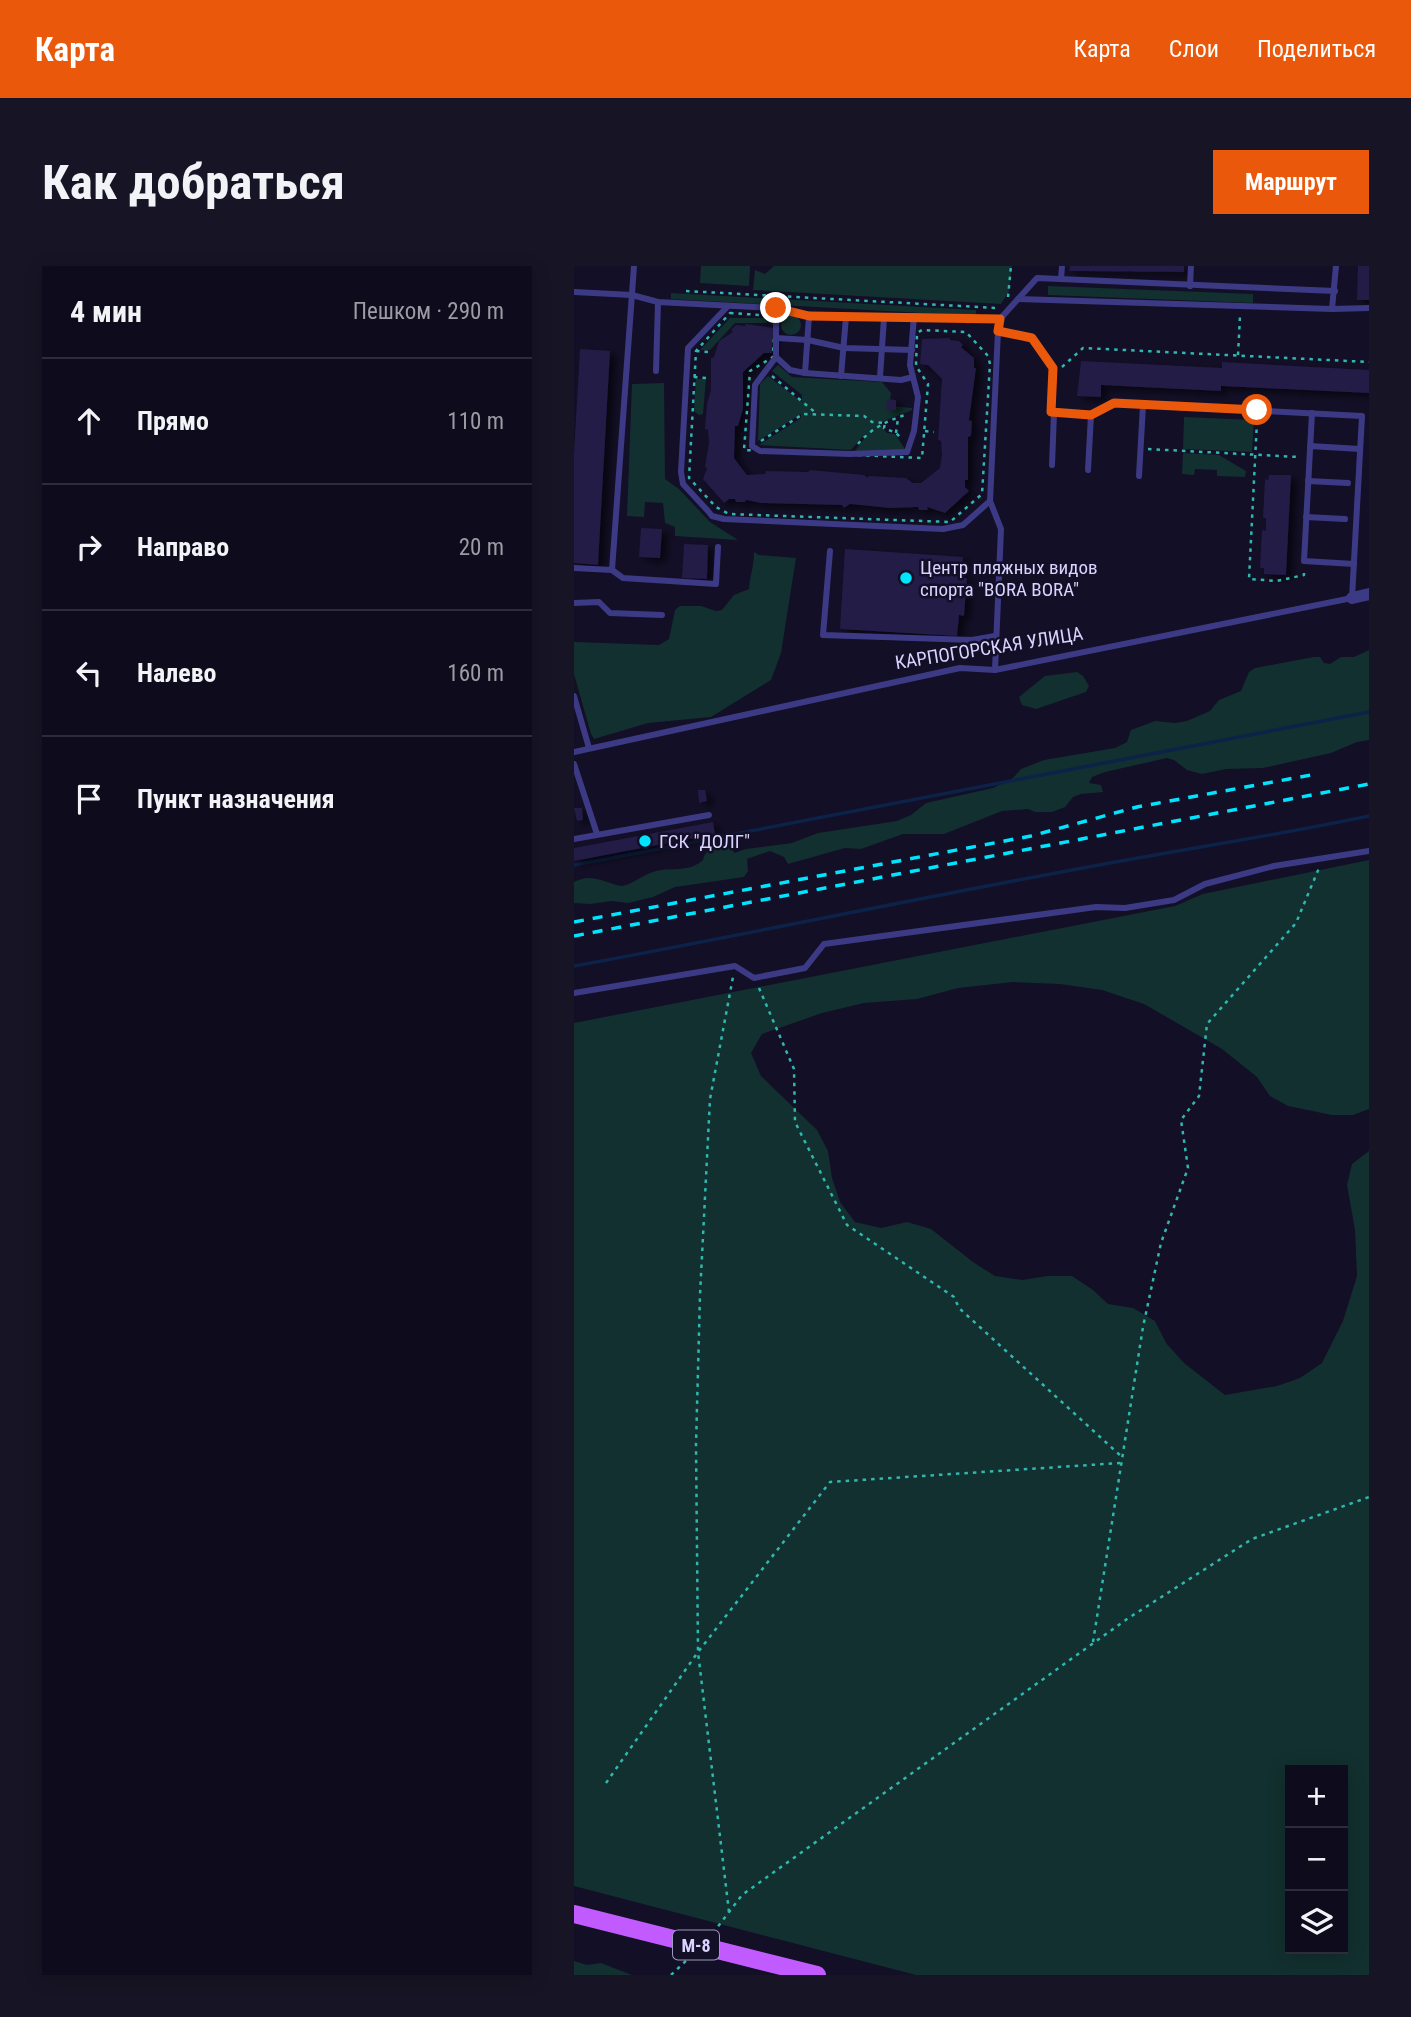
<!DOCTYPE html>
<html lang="ru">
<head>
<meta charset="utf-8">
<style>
	body { margin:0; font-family:"Roboto Condensed",sans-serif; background:#171425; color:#f1f3f6 }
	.controls { position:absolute; right:21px; bottom:21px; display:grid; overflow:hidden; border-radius:0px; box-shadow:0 4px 18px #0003 }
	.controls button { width:63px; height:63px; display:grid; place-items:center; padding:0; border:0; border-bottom:2px solid #2e2b3b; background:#0e0b1c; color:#f1f3f6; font:35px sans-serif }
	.stop { position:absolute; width:21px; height:21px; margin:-16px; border:5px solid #ea580c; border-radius:50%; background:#fff }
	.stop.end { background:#ea580c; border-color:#fff; box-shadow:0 2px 7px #0008 }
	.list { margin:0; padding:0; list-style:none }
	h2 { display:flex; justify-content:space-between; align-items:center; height:91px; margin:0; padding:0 28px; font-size:30px }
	h2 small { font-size:23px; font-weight:400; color:#9b9ba3 }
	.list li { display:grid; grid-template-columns:46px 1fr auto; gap:21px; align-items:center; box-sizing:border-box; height:126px; padding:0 28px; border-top:2px solid #2e2b3b }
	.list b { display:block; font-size:26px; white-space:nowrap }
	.list em { font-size:23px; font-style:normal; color:#9b9ba3 }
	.icon { flex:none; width:38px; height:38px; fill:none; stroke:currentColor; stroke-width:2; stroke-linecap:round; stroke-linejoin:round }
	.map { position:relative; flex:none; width:795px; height:1709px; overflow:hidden; border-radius:0px }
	header { display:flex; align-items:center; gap:42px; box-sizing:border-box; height:98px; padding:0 35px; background:#ea580c; color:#fff }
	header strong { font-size:33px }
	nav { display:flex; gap:38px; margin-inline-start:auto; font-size:24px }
	.intro { display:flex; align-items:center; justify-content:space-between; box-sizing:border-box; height:168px; padding:0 42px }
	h1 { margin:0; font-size:49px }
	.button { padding:18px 32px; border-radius:0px; background:#ea580c; color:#fff; font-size:24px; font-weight:700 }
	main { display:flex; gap:42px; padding:0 42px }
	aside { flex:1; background:#0e0b1c; border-radius:0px; box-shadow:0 4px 18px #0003 }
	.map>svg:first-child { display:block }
	.green { fill:#12302f; fill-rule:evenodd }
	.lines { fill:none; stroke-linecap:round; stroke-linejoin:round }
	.stream { stroke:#0c2248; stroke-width:3.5 }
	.building { fill:#241b47; filter:url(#shadow) }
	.path { stroke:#2fb8b0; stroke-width:2.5; stroke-dasharray:3.5 5; stroke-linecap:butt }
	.service { stroke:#3d3a85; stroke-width:6 }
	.minor { stroke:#3d3a85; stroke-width:12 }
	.primary { stroke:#c25bff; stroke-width:18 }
	.rail { stroke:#00e5ff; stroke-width:3.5; stroke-dasharray:10 9; stroke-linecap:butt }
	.route { stroke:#ea580c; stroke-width:9 }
	.poi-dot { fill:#00e5ff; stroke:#130f26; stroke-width:2.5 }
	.labels { text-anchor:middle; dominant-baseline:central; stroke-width:5; stroke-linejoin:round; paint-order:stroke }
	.shield { fill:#130f26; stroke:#9e99be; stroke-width:2 }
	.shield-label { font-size:18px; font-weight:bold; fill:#d9d4ff }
	.poi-label { font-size:19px; fill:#d9d4ff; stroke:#130f26; text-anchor:start }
	.street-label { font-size:19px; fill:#d9d4ff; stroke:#130f26 }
</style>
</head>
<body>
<header>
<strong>Карта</strong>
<nav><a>Карта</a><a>Слои</a><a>Поделиться</a></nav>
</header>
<div class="intro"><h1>Как добраться</h1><a class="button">Маршрут</a></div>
<main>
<aside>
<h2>4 мин<small>Пешком · 290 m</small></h2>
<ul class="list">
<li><svg class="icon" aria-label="ahead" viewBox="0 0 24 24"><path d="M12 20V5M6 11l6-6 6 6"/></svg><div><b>Прямо</b></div><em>110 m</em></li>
<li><svg class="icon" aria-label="right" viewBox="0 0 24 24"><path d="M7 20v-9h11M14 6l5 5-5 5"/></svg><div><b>Направо</b></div><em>20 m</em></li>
<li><svg class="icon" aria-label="left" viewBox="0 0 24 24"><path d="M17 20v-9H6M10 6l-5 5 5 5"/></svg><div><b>Налево</b></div><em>160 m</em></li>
<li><svg class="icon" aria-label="arrive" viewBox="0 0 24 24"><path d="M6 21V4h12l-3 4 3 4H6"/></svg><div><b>Пункт назначения</b></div></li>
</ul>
</aside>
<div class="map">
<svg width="795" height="1709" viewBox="0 0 795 1709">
	<defs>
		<filter id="shadow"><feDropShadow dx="6" dy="4" stdDeviation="3.5" flood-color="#0009"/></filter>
	</defs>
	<rect width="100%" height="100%" fill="#130f26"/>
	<!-- green -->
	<g class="green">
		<polygon points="127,0 176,0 175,20 126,17"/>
		<polygon points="200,0 438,0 435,25 427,38 179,24 181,4 191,8"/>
		<polygon points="474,20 679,28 679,37 474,29"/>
		<polygon points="97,27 402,44 402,50 97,33"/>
		<circle cx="217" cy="59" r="10"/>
		<polygon points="156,52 194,52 193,57 161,57 136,84 126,84"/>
		<polygon points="204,99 218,111 308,116 317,127 315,140 338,142 338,144 308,156 308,161 313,167 321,168 333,186 281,185 292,170 292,167 277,184 185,179 227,152 227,148 184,175 186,118 194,110 228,136 228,129 198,105"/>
		<polygon points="122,113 132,113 129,148 125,149 120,145"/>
		<polygon points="90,117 91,213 105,223 136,256 164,274 101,270 101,261 91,257 89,237 71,236 70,251 53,250 58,118"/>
		<polygon points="610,151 680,154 678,186 609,183"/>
		<polygon points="609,187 645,189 672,205 671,211 643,210 643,204 621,203 620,209 608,208"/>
		<path d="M180,286l5,3 37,3 -15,95 -10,27 -60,37 -63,6 -54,16 -3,-5 -17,-60v-32l85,3 10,-6 6,-29 5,-4h21l15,5 6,-1 12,-15 15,-6c1,-14 5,-22 5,-37z"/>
		<path d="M795,384v90l-12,2 -26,11 -68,15 -37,1 -24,5 -15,-4 -13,-10 -7,-2 -62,14 -13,5 -3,6 12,2 2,7 -22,2 -8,3 -8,10 -13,5h-17l-7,-3 -26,2 -58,23h-41l-42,15 -16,-1 -57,16 -4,-7 -14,-6 -23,8 1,12 -4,6 -69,10 -22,10 -25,6 -16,-2 -22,3 -16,-1v-21c18,-10 30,1 48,4 11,-2 20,-11 31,-14 18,-6 34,2 50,-12 2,-12 15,-15 27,-18l4,11 12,-4 46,-6 26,-10 79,-12 14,-6 15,-12 67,-15 20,-10 8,-9 23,-9 71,-12 12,-6 4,-12 24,-9 20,2 12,-2 23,-10 9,-11 22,-9 8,-19 6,-4 59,-11h6l4,6 6,1 11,-7h13z"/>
		<polygon points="503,406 509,410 515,420 512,426 462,443 448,439 445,431 471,410"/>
		<path d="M795,594v249l-16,6h-21l-44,-9 -18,-10 -13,-19 -35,-28 -78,-45 -42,-14 -42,-6 -47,-2 -55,6 -41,11 -53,4 -42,10 -60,21 -11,19 10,23 56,54 11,21 4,27 8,24 15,20 26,6 26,-6 24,7 42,33 22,14 27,4 25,-4h25l21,14 15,14 25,4 22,13 11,22 18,20 41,32 52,-9 23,-8 22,-15 21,-42 14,-45 -2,-46 -8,-45 5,-21 17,-13v824h-453l-342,-89v-863l601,-117 28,-12zM716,1504h53v179h-53z"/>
		<polygon points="0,1695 13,1699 27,1697 58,1709 0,1709"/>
	</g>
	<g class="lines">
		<!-- stream -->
		<g class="stream">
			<polyline points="0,599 795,446"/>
			<path d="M0,700c170,-31 339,-67 509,-98 95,-18 191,-32 286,-52"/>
		</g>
	</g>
	<!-- building -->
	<g class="building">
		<polygon points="496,0 610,0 610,6 495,5"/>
		<polygon points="784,0 795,0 795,34 783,34"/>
		<polygon points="172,58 199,62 198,87 190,87 169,106 169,143 164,160 161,160 160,192 173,209 191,208 192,205 234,206 236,204 290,209 294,212 294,210 332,212 339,217 347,217 366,202 368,188 367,175 364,174 368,113 354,99 346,98 348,73 376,72 376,74 385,75 389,79 387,81 400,92 400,102 402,102 395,154 398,155 397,170 394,171 394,214 391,214 391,221 395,225 371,247 353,241 354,244 345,244 344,241 316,242 276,238 270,242 268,239 187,237 172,234 171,236 162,236 161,233 155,233 150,237 129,213 133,202 131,201 135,177 134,164 131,163 133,138 137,124 137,92 140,91 145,75 159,66 157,64 162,59 171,60"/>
		<polygon points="6,83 36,85 24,299 0,297 0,188"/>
		<polygon points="507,95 648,102 648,96 795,104 795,127 647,120 647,125 527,119 527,131 503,130"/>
		<polygon points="313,133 322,134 322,144 312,143"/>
		<polygon points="695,209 717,209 712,309 690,308 690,302 686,302 688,264 692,265 692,252 689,252 691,213 694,214"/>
		<polygon points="67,262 88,263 86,292 65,291"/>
		<polygon points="110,278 134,279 133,313 108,312"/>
		<polygon points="271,283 389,291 387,312 393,312 390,350 385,349 383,370 266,363"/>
		<polygon points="124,524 131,524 133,535 125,537"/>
		<polygon points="0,542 8,542 9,554 3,555"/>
		<polygon points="139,556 141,568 0,595 0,582"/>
	</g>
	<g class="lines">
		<!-- path -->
		<g class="path">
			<polyline points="112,25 423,42"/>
			<polyline points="434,31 437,0"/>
			<polygon points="156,47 201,50 199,91 176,105 170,184 348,192 354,118 342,100 343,67 348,64 392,66 414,90 416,98 408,228 376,256 155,248 142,241 115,212 122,85"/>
			<polyline points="122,85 134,86"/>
			<polyline points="664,89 666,50"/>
			<polyline points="488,101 509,82 795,96"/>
			<polyline points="198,110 243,148"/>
			<polyline points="120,111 133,112"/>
			<polyline points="683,155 675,313 703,315 730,309 730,302"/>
			<polyline points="351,165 360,166"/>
			<polyline points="322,167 324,152"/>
			<polyline points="187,175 229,148 290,150 298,156 311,157 310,162 322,167 328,173"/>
			<path d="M284,178c13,-16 31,-24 50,-30"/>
			<polyline points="574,183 725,191"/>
			<polyline points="185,722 220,803 221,856 273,959 380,1031 385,1042 548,1191"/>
			<polyline points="519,1376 569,1061 587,977 614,902 607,854 625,830 633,758 722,657 745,602"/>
			<polyline points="32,1517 124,1386 256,1216 546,1197"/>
			<polyline points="155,1646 124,1386 122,1179 126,1029 136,833 159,711"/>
			<polyline points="139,1667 168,1629 553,1353 678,1273 795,1231"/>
			<polyline points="97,1709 115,1692"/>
		</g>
		<!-- service -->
		<g class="service">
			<polyline points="762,0 758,43 795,42"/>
			<polyline points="487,13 488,0"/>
			<polyline points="616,20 617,0"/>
			<polyline points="0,26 58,29 84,36 202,42 235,50 310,52 340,50 426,53"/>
			<polyline points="444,33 758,43"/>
			<polyline points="154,40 114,82 107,206 109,218 134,245 138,250 150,253 369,263 389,259 416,235 424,65 426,53 463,12 761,25"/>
			<polyline points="202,42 202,91 216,104 231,107 327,114 339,111 336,99 340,50"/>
			<polyline points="202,72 234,74 270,82 338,84"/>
			<polyline points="202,91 181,119 178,180 186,185 276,188 333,186 340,165 344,131 339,111"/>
			<polyline points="82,105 84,36"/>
			<polyline points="231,107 235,50"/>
			<polyline points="267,110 272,51"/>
			<polyline points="306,111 310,52"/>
			<polyline points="738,147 730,295 780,298"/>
			<polyline points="736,180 786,183"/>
			<polyline points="478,199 480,147"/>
			<polyline points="514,204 517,149"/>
			<polyline points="565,210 569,139"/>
			<polyline points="734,215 774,217"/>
			<polyline points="416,235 427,263 421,404"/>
			<polyline points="732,251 771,253"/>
			<polyline points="256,285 249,369 398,374 421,370"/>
			<polyline points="0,302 38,304 60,0"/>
			<polyline points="38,304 49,312 142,318 144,281"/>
			<polyline points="0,337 25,336 36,347 88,349"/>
			<polyline points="0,430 15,482"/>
			<polyline points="0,486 386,402 421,404 778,332 788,150 540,137 517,149 477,147 479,102 458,72 424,65"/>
			<polyline points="0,498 23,568"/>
			<polyline points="0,573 135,549"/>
			<polyline points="0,727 161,700 180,712 231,702 250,678 522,641 551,642 600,634 631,618 700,600 795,585"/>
		</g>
		<!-- minor -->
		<polyline class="minor" points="778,332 795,328"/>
		<!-- primary -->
		<polyline class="primary" points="0,1648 243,1709"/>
		<!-- rail -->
		<g class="rail">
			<polyline points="0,656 457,570 563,541 737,509"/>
			<polyline points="0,670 795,518"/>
		</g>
	</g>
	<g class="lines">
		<!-- route -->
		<polyline class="route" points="202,42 235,50 426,53 424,65 458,72 479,102 477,146 517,149 540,137 683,144"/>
	</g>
	<!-- markers -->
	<g class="poi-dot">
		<circle cx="332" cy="312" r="7"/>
		<circle cx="71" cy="575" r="7"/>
	</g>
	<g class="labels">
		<!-- shield labels -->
		<rect class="shield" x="99" y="1664.5" width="46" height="29" rx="5"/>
		<g class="shield-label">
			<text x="122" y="1679">М-8</text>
		</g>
		<!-- poi labels -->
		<g class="poi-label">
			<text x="346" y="301">Центр пляжных видов<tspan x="346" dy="22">спорта "BORA BORA"</tspan></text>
			<text x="85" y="575">ГСК "ДОЛГ"</text>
		</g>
		<!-- street labels -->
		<g class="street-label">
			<text transform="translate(415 382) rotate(-9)">КАРПОГОРСКАЯ УЛИЦА</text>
		</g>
	</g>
</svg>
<div class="controls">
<button>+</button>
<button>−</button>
<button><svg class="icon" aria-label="layers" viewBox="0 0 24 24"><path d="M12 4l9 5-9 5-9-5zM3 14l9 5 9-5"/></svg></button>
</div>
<div class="stop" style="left:683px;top:144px"></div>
<div class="stop end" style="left:202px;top:42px"></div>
</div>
</main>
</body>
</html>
